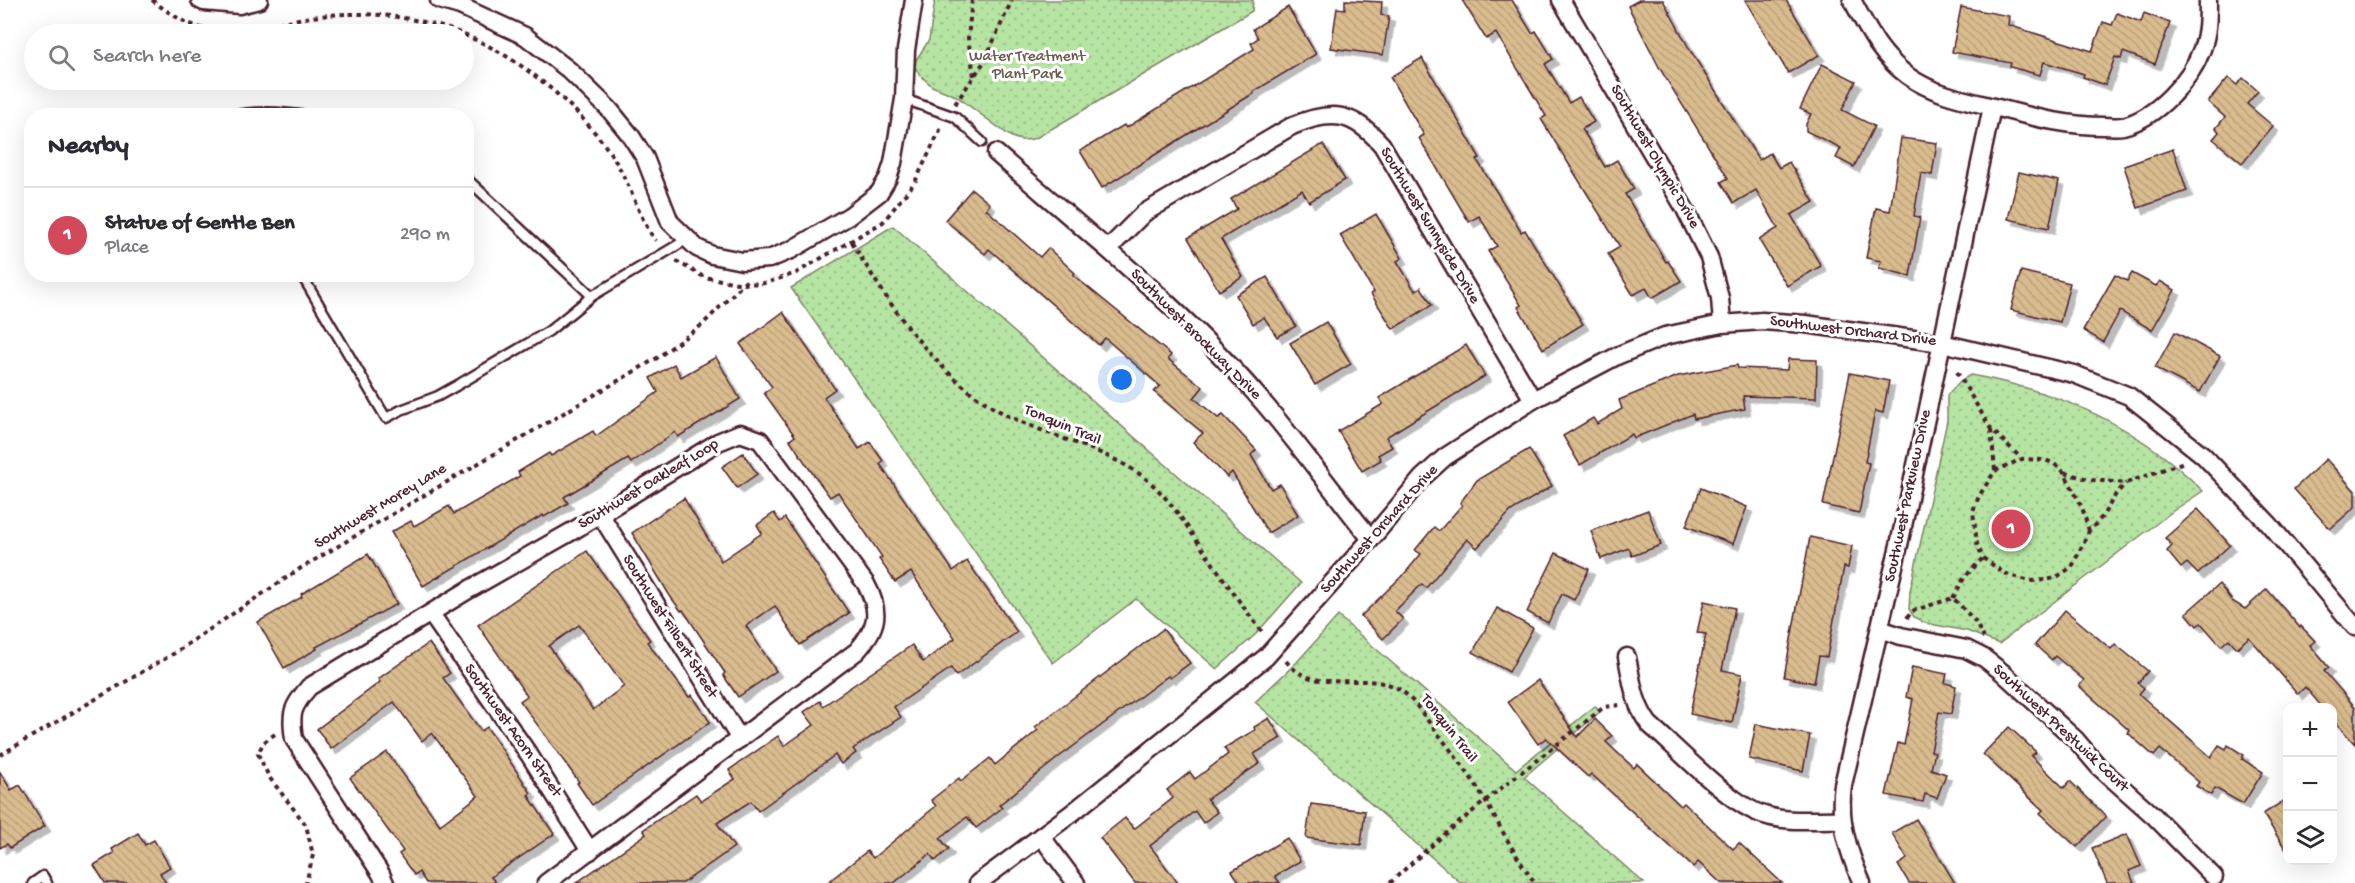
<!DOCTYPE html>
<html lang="en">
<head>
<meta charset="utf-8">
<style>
	body { margin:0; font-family:"Gochi Hand",sans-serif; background:#f2f2f3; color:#2b2b33 }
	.controls { position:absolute; right:18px; bottom:18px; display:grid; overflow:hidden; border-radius:12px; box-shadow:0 6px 24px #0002 }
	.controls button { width:54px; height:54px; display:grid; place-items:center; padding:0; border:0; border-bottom:2px solid #e1e1e2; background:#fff; color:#2b2b33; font:30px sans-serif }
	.you { position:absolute; left:1122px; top:380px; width:21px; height:21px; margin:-15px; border:4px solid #fff; border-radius:50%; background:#1a73e8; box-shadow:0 0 0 9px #1a73e833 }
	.badge { display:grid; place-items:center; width:39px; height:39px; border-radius:50%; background:#d1495b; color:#fff; font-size:20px; font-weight:700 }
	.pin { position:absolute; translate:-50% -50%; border:3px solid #fff; box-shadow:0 2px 6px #0006 }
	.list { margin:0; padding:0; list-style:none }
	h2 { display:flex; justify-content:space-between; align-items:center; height:78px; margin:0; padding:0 24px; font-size:26px }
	h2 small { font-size:20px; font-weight:400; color:#7c7c81 }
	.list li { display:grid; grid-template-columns:39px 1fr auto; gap:18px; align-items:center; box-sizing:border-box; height:96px; padding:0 24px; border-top:2px solid #e1e1e2 }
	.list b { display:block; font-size:22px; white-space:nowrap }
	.list p { margin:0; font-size:20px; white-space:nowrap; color:#7c7c81 }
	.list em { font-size:20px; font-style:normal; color:#7c7c81 }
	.icon { flex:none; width:33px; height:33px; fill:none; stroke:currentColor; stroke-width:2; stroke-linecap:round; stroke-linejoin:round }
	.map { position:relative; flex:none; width:2355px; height:883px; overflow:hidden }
	.search { position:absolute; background:#fff; box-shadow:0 6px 24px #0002; left:24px; top:24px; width:450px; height:66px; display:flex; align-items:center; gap:15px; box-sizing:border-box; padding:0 21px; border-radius:33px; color:#7c7c81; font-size:22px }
	.panel { position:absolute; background:#fff; box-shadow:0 6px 24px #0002; left:24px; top:108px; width:450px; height:174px; border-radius:24px }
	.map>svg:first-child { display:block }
	.grass { fill:url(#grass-dots); stroke:#808267; stroke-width:1.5 }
	.building { fill:url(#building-back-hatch); stroke:#4a1f2b; stroke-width:1.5; fill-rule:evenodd; filter:url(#shadow) }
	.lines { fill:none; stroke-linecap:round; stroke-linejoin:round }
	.lane-casing { stroke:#4a1f2b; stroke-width:13 }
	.street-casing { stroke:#4a1f2b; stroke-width:21 }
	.path { stroke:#4a1f2b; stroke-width:4; stroke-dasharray:4.5 4.5; stroke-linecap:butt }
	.lane { stroke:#fff; stroke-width:8 }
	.street { stroke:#fff; stroke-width:16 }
	.labels { text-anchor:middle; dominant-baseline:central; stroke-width:6; stroke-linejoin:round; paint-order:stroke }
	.park-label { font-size:16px; fill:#6a5a4f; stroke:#fff }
	.street-label { font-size:16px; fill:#4a1f2b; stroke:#fff }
</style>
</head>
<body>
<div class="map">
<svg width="2355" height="883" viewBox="0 0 2355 883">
	<defs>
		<pattern id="grass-dots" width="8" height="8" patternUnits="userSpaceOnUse" patternTransform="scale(1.5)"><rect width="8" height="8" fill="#b5e4a3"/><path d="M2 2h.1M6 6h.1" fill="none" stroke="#9dc38c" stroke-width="1.8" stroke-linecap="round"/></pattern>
		<pattern id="building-back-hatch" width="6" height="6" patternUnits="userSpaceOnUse" patternTransform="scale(1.5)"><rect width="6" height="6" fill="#d9bc8e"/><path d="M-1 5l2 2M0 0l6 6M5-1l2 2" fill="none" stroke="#bca17b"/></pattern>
		<filter id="shadow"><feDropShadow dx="5.5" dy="5.5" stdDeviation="0" flood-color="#0004"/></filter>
	</defs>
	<rect width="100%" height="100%" fill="#fff"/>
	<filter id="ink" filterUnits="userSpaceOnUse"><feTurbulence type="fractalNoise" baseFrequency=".0167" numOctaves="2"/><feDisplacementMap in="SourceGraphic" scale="12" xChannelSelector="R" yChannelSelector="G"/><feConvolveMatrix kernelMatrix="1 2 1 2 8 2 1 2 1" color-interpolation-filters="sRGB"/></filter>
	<g filter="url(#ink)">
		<!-- grass -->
		<g class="grass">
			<path d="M935,0h318l-1,11 -216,127c-10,3 -16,3 -26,-2l-54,-40 -24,-10 -13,-12 -4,-7 1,-7 13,-20z"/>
			<polygon points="893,226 1301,583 1256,634 1217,669 1136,599 1053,663 1035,638 791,288"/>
			<path d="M1971,375c91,17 166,50 232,116l-30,20 -174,133 -32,-13 -42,-8 -11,-6 -5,-8 1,-18 37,-170v-26l14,-15z"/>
			<polygon points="1338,616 1516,770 1595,706 1600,712 1524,777 1644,883 1461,883 1255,702 1297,662"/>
		</g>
		<!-- building -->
		<g class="building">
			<polygon points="1345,0 1382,2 1381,15 1389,16 1383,55 1331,48 1337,8 1345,9"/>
			<polygon points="1462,0 1512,0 1532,33 1536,31 1553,59 1545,64 1569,103 1579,97 1594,122 1582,129 1605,167 1617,160 1634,189 1625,194 1666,262 1668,261 1681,281 1652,298 1646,288 1633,295 1608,254 1620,247 1541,119 1546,116 1496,33 1486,39"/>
			<polygon points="1639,0 1663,0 1690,50 1759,160 1770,153 1779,168 1789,162 1814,202 1791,215 1821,266 1787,286 1759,240 1778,228 1756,190 1734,203 1721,182 1728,178 1660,69 1628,6"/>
			<polygon points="1745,0 1786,0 1819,55 1788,73"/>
			<polygon points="1288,7 1316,54 1253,92 1254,93 1102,188 1080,151 1124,125 1126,128 1254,49 1251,43 1258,38 1253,29"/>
			<polygon points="1961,7 2009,16 2008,25 2092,51 2103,22 2112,25 2117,13 2141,22 2144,13 2170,23 2155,64 2123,52 2121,59 2115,57 2105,85 2083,77 2084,74 2044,62 2040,75 2010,67 2011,63 1952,52"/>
			<polygon points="1422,58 1480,158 1477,160 1521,232 1525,230 1583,324 1543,349 1518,307 1521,305 1488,251 1497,246 1479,216 1469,222 1419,138 1424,135 1390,77"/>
			<polygon points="1822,64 1856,81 1842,110 1874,126 1854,167 1836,158 1841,148 1806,131 1806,124 1811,114 1800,109"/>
			<polygon points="2228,78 2237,85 2243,78 2258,91 2247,104 2273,126 2242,163 2213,139 2219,132 2216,128 2225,117 2208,102"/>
			<polygon points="1901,138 1937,143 1932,175 1921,173 1914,216 1920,217 1910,276 1879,268 1881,261 1866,258 1876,208 1890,211"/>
			<polygon points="1323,144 1345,180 1309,202 1302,190 1221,239 1243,277 1219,291 1188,238 1237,209 1231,199"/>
			<polygon points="2173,149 2187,191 2138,208 2124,166"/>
			<polygon points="2019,172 2059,181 2049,228 2008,219"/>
			<polygon points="972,189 990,204 986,209 1040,257 1048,248 1075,273 1073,275 1171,355 1168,359 1203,387 1194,398 1218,418 1223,415 1256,450 1251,455 1271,489 1280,484 1298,515 1268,533 1232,472 1227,477 1193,442 1203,433 1154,392 1160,386 1105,338 1099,345 989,249 985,254 945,220"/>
			<polygon points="1376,214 1402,258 1397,261 1415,291 1421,287 1432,305 1393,329 1371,294 1374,292 1340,235"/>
			<polygon points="2021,271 2070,283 2060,322 2011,310"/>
			<polygon points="2132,273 2156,286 2160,281 2175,290 2152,330 2120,311 2103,342 2083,330 2115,275 2127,281"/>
			<polygon points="1267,277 1296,326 1277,337 1264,317 1253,324 1236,295"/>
			<polygon points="783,312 835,389 824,397 859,449 870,442 883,461 880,464 953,571 967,561 1017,632 956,676 951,668 894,707 901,717 853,749 856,753 841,764 835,755 758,811 751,801 717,823 734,847 683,883 576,883 646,834 643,830 696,794 701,801 735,779 729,770 778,736 784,746 814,725 804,712 820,701 823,706 912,645 923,662 955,638 911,572 895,582 879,559 882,557 838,492 830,497 808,467 790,440 795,436 764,393 772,387 740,344"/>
			<polygon points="1326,322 1351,364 1315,385 1290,343"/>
			<polygon points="2175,332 2220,356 2200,392 2155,368"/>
			<polygon points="1466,345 1485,376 1386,437 1392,447 1378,455 1381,460 1362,471 1338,431 1383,404 1379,398"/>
			<polygon points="716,357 740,399 678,437 675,432 631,463 628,459 564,497 568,503 544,517 543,515 423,586 391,532 411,521 414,526 449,506 454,514 520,476 518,472 549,453 551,456 593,431 596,436 658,392 650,378 674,364 681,377"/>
			<polygon points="1788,359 1817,360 1816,398 1743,396 1745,409 1694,419 1693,414 1634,438 1632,434 1580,465 1563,436 1593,418 1597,424 1622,409 1619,400 1678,376 1737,365 1738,368 1787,370"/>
			<polygon points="1850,373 1889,381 1883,413 1875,411 1865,462 1869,463 1859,513 1823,505"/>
			<polygon points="1529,449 1552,486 1511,511 1477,548 1467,539 1426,588 1422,584 1395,611 1403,619 1383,639 1361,616 1406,572 1421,554 1415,550 1434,527 1439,531 1462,505 1460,503 1477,480"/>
			<polygon points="743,453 757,474 737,488 722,467"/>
			<polygon points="2326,459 2355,491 2355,507 2330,529 2294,489"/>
			<polygon points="1701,488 1747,507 1733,544 1686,526"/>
			<polygon points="684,498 721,561 762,533 757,525 774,513 780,522 785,518 849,613 800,645 775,606 746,626 776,671 738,697 723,675 725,673 683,610 681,611 670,596 632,533"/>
			<polygon points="2198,509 2230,545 2198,574 2187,563 2181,568 2167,551 2172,546 2165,538"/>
			<polygon points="1648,510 1661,545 1632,556 1629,548 1601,559 1591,531"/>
			<polygon points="1810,537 1852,546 1848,568 1844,567 1827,657 1819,656 1814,683 1784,677"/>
			<path d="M587,551l63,89 -3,2 42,55 3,-2 18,27 -118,83 -15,-22 2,-1 -59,-81 7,-5 -49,-71zM579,625l45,61 -31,24 -44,-64z"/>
			<polygon points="1556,553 1589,569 1574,600 1562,594 1548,623 1527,612"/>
			<polygon points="368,554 397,604 316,647 317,649 284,668 258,622 302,597 301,594"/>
			<polygon points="2219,584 2232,601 2245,609 2267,589 2300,628 2301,626 2315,641 2310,645 2329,668 2324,671 2355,707 2355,744 2332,719 2332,708 2323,708 2305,687 2298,694 2249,637 2237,648 2229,639 2221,646 2201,623 2197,626 2186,613"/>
			<polygon points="1704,601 1735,608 1722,670 1742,674 1732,723 1690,714 1706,634 1697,633"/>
			<polygon points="1497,608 1533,628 1509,672 1473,652"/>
			<polygon points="2065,610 2111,649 2115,644 2148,671 2138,683 2144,688 2139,694 2211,757 2219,745 2226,749 2228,745 2244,755 2242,759 2263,772 2243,804 2215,788 2211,795 2196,786 2199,782 2160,749 2154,756 2128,733 2130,731 2079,686 2084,680 2055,656 2052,660 2035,645"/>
			<polygon points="1163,629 1190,663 1170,678 1168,676 1059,757 999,805 1002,808 976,828 967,817 940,838 949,849 935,861 930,854 894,883 827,883 867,851 873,858 936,806 931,800 959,778 961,781 990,758 995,765 1038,730 1035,727"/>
			<polygon points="429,643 450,673 443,678 481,731 487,727 531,793 528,795 554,834 491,877 496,883 426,883 419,872 414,875 399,854 403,851 350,778 387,752 440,825 478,796 432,733 422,741 394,702 331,749 317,729 380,682 378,679"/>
			<polygon points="1912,667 1947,674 1945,683 1956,686 1951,714 1939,712 1931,751 1935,752 1931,769 1946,774 1937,798 1925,794 1923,802 1886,795 1898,743 1904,745 1913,699 1906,697"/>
			<polygon points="1538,680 1577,737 1595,719 1612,736 1606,742 1634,768 1637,764 1681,806 1684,803 1733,849 1739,843 1782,883 1721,883 1698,862 1693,867 1591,774 1588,777 1546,738 1538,744 1508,702"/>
			<polygon points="1269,718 1281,738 1254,754 1260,763 1207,799 1217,812 1203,823 1195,811 1150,846 1178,883 1135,883 1100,838 1125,818 1134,829 1173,798 1167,790 1190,772 1195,779 1228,754 1224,748 1255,730 1254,727"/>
			<polygon points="1756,724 1810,735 1803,771 1749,759"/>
			<polygon points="2009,727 2036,752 2031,756 2064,788 2070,781 2106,816 2077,847 2040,813 2043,810 1983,754"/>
			<polygon points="0,772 11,790 20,785 45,826 10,848 7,844 0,848"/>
			<polygon points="2288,798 2288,853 2263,814"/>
			<polygon points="1311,804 1365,811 1361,845 1306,838"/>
			<polygon points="1916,819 1955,883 1909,883 1898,865 1907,859 1892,833"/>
			<polygon points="138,833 145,845 154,840 170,867 160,873 166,883 105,883 94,865 114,853 112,849"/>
			<polygon points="2127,834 2141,866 2129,871 2134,883 2107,883 2092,848"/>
			<polygon points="1287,838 1300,861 1275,876 1280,883 1240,883 1232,871"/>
		</g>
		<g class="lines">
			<defs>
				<g id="lane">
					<polyline points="904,99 955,117 982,142"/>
					<path d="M233,116c26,-6 50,-3 76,0"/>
					<polyline points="466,178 592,296"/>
					<polyline points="301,274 386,418 401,410 438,396 456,386 549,331 592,296 686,240"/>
					<polyline points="33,883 43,876 47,883"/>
				</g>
				<g id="street">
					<polyline points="200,0 204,2 239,5 259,0"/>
					<polyline points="439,0 460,6 525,36 569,70 609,109 631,136 645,158 670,222 697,248 712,255 742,261 769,259 791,250 849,216 879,193 888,178 893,163 904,99 906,50 914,0"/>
					<polyline points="1561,0 1685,209 1709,257 1720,298 1722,324"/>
					<path d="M1852,0c17,31 27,54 56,76 26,19 62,25 94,33 34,9 67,17 102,17 6,0 13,1 19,0 33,-8 68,-46 79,-77 6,-16 6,-32 6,-49"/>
					<path d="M996,153c92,80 192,160 271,254 36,43 69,89 104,132"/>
					<path d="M1108,249l36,-36 148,-87c40,-17 61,-14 90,19l151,255"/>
					<polyline points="600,514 740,739"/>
					<polyline points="431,614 530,756 590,851"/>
					<polyline points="1880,629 1901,636 1966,649 1984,658 2002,672 2076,740 2099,767 2154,816 2214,877"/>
					<path d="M1627,657c5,25 7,47 22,67 29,25 81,81 115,91 24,8 53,4 78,5"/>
					<polyline points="1041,836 1076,883"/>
					<path d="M385,883l-4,-9 -87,-135c-4,-26 -2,-32 15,-52l161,-98 106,-60 142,-87 22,-9 20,7 106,144c15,28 12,43 -9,67l-311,232"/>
					<polyline points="978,883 1072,813 1266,657 1371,539 1422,478 1445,457 1533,400 1619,355 1665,336 1722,324 1762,321 1805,324 1942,343 2074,374 2129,396 2203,455 2269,524 2355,627"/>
					<path d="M1862,883c-14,-32 -24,-63 -19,-98l56,-240 93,-438"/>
				</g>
			</defs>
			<!-- lane casing -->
			<use href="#lane" class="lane-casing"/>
			<!-- street casing -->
			<use href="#street" class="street-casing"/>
			<!-- path -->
			<g class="path">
				<path d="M152,0c68,54 94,24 168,16 49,-6 97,1 143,18"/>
				<polyline points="972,0 968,38 974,76"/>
				<path d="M464,35c56,21 125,79 155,132 14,25 20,51 37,74"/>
				<polyline points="955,104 984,62 1012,0"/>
				<path d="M852,242c40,68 90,144 165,178 39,18 95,32 128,58 21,17 35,38 50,60 23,32 44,65 69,96"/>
				<polyline points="676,261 704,277 743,284 766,283 796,273 883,222 915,182 942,126"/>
				<polyline points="1957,372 1991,429 2022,459"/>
				<polyline points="1991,430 1995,470"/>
				<polyline points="2065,473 2092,480 2126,483 2184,462"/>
				<polyline points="2089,531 2082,507 2064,472 2053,463 2045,460 2022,459 1995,471 1979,496 1973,511 1977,544 1983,558 2004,573 2018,578 2032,581 2046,580 2055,578 2072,567 2089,531 2102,517 2116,494 2126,483"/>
				<polyline points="1953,598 1964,578 1983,558"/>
				<polyline points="1907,618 1912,611 1953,598 1974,620 1984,638"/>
				<path d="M1286,661c31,38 81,6 116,30 12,9 21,24 30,35 14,18 28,36 41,55 22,34 38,70 62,102"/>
				<polyline points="275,734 263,743 258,754 269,777 306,825 313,855 306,883"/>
				<polyline points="0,755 173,654 301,568 657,358 702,325 747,280"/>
				<path d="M1390,883c67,-63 142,-118 214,-176l16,-2"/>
			</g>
			<!-- lane -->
			<use href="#lane" class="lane"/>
			<!-- street -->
			<use href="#street" class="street"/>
		</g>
	</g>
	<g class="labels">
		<!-- park labels -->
		<g class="park-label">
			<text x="1027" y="57">Water Treatment<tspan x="1027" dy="18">Plant Park</tspan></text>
		</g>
		<!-- street labels -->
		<g class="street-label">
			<text transform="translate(1654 157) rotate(60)">Southwest Olympic Drive</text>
			<text transform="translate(1429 226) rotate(59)">Southwest Sunnyside Drive</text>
			<text transform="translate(1853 332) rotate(7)">Southwest Orchard Drive</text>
			<text transform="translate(1195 335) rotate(45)">Southwest Brockway Drive</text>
			<text transform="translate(1062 426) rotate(23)">Tonquin Trail</text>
			<text transform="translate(649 485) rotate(-31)">Southwest Oakleaf Loop</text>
			<text transform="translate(1909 496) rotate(-78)">Southwest Parkview Drive</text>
			<text transform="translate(381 507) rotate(-31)">Southwest Morey Lane</text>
			<text transform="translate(1380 530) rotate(-48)">Southwest Orchard Drive</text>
			<text transform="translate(669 627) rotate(58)">Southwest Filbert Street</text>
			<text transform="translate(1448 729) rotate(52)">Tonquin Trail</text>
			<text transform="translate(2060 729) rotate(43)">Southwest Prestwick Court</text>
			<text transform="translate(512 731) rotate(55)">Southwest Acorn Street</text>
		</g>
	</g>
</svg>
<div class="controls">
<button>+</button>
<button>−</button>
<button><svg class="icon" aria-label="layers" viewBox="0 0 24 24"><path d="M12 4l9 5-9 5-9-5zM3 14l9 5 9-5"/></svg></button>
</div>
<div class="you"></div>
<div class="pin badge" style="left:2011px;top:529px">1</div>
<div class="search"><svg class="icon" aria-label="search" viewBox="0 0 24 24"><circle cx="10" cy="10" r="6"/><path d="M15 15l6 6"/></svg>Search here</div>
<section class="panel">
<h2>Nearby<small></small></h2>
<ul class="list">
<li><span class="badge">1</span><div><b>Statue of Gentle Ben</b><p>Place</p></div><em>290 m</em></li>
</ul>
</section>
</div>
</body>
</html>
